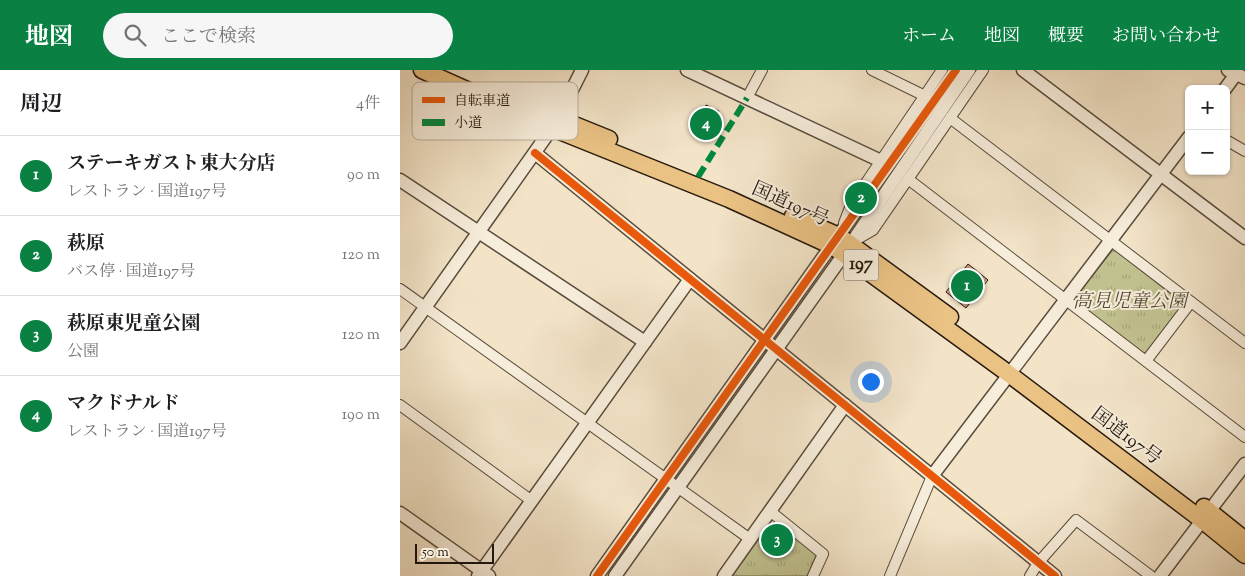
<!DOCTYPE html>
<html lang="ja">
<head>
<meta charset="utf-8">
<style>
	body { margin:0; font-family:"Sorts Mill Goudy","Noto Serif JP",serif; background:#f6f6f6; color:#202124 }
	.controls { position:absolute; right:15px; top:15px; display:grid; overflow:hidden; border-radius:8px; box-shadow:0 1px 4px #0004 }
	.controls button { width:45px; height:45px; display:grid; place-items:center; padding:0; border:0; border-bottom:1px solid #e0e0e0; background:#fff; color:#202124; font:25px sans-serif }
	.scale { position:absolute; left:15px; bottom:12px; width:79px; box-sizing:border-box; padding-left:5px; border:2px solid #25180c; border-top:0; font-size:14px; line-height:18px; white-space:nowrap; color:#25180c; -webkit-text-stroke:4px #f7eddb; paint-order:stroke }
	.you { position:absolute; left:470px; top:311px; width:18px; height:18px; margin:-12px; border:4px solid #fff; border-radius:50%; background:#1a73e8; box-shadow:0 0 0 8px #1a73e833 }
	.badge { display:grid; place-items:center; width:32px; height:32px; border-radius:50%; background:#0b8043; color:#fff; font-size:16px; font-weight:700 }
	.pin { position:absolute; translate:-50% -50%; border:2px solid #fff; box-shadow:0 1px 5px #0006 }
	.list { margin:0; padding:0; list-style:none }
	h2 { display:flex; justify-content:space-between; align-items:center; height:65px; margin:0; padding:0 20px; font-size:21px }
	h2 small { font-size:16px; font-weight:400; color:#757577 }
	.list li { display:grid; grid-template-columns:32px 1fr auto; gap:15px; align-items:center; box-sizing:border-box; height:80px; padding:0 20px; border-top:1px solid #e0e0e0 }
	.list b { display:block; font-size:19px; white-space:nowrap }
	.list p { margin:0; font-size:16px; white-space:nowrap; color:#757577 }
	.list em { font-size:16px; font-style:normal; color:#757577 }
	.icon { flex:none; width:28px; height:28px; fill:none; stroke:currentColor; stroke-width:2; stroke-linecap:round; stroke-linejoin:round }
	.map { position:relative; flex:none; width:845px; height:506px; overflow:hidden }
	header { display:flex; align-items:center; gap:30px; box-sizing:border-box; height:70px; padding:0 25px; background:#0b8043; color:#fff }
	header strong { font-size:24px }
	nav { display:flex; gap:28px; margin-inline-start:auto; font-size:18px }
	.search { width:350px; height:45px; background:#f6f6f6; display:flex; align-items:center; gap:12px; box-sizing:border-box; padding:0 18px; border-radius:28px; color:#757577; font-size:19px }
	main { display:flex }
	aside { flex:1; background:#fff }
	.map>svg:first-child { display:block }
	.park { fill:url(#park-tufts); stroke:#746d4e }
	.building { fill:url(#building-hatch); stroke:#25180c }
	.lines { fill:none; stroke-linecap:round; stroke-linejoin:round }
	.minor-casing { stroke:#584b3b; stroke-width:12 }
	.tertiary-casing { stroke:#584b3b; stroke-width:15 }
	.trunk-casing { stroke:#25180c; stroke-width:19 }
	.minor { stroke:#f7eddb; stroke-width:10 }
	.tertiary { stroke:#f7eddb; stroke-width:12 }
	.trunk { stroke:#eac284; stroke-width:16 }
	.quiet { stroke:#00873e; stroke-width:6; stroke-dasharray:12 6; stroke-linecap:butt }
	.cycleway-casing { stroke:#f7eddb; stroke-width:11 }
	.cycleway { stroke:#e8590c; stroke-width:8 }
	.labels { text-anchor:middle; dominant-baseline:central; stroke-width:4; stroke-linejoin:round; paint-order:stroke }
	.shield { fill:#f7eddb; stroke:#64584a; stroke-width:1 }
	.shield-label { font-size:18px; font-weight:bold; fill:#25180c }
	.street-label { font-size:19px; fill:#25180c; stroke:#f7eddb }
	.park-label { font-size:19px; font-style:italic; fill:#544b34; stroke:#f7eddb }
	.key { fill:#f7eddb; stroke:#b8ad9d; stroke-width:1 }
	.key-label { font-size:14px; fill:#25180c }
</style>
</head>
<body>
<header>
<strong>地図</strong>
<div class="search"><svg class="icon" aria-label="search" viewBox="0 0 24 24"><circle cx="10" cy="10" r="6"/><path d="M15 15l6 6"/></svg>ここで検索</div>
<nav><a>ホーム</a><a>地図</a><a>概要</a><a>お問い合わせ</a></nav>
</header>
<main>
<aside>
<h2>周辺<small>4件</small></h2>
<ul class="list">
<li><span class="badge">1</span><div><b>ステーキガスト東大分店</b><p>レストラン · 国道197号</p></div><em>90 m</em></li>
<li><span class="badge">2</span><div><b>萩原</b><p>バス停 · 国道197号</p></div><em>120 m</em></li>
<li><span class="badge">3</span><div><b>萩原東児童公園</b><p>公園</p></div><em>120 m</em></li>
<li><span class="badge">4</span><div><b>マクドナルド</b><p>レストラン · 国道197号</p></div><em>190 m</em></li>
</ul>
</aside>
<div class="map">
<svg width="845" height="506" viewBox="0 0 845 506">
	<defs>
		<pattern id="park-tufts" width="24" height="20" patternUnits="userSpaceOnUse" patternTransform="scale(1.25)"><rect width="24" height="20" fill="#c2c291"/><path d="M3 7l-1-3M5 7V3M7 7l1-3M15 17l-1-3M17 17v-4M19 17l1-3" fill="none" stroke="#a7a67c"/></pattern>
		<pattern id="building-hatch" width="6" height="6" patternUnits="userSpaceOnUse" patternTransform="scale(1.25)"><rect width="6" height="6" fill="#e0ac8d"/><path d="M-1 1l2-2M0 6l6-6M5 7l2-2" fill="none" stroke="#c09378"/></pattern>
	</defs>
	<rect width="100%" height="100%" fill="#f3e4c8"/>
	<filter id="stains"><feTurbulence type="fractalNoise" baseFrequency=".004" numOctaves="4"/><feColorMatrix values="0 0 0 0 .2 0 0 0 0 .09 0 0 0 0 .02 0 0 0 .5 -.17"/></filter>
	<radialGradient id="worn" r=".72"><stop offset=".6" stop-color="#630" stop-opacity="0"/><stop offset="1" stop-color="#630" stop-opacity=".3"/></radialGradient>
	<!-- park -->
	<g class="park">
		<polygon points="712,181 716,181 781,232 783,236 749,282 744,283 678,233 676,227"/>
		<polygon points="376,453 416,485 407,506 330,506 369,454"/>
	</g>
	<!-- building -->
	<g class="building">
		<polygon points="306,35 319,41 316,47 318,48 310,67 294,60"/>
		<polygon points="568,194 588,210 566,238 546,222"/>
	</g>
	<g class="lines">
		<defs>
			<g id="minor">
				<polyline points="472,0 525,26"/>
				<polyline points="347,28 362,0"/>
				<polyline points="550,48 845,273"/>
				<polyline points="826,70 845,81"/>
				<polyline points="508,109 845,367"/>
				<polyline points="444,153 451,135 542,0"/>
				<polyline points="454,171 473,160 583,0"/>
				<polyline points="0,219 350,469"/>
				<polyline points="746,291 791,232"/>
				<polyline points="0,335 132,431"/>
				<polyline points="370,441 423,484 413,506"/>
				<polyline points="490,506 532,406"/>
				<polyline points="630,506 638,493 676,450 751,506"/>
			</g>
			<g id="tertiary">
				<polyline points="287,0 481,91"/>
				<polyline points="623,0 845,168"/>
				<polyline points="828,0 845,8"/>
				<polyline points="825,19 836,4"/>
				<polyline points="135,83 655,506"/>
				<polyline points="0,110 245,272"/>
				<polyline points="0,273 152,58 158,48 182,0"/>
				<polyline points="532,406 789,67"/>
				<polyline points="0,443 89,506"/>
				<polyline points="78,506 290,209"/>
				<polyline points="197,506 556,0"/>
				<polyline points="215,506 444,184 569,0"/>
				<polyline points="324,506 445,335"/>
				<polyline points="760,506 845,394"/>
			</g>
			<g id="trunk">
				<polyline points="22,0 152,58 329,129 432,176 444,184 609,304 802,450 845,485"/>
				<polyline points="120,33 209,69"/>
				<polyline points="393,146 439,166 550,247"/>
				<polyline points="804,437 845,470"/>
			</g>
		</defs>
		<!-- minor casing -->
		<use href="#minor" class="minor-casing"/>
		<!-- tertiary casing -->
		<use href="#tertiary" class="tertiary-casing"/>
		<!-- trunk casing -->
		<use href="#trunk" class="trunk-casing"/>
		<!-- minor -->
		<use href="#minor" class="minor"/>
		<!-- tertiary -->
		<use href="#tertiary" class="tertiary"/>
		<!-- trunk -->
		<use href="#trunk" class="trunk"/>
		<!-- quiet -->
		<polyline class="quiet" points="298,107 347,28"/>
		<defs>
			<g id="cycleway">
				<polyline points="135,83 655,506"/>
				<polyline points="197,506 556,0"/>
			</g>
		</defs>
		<!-- cycleway casing -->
		<use href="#cycleway" class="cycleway-casing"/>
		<!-- cycleway -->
		<use href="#cycleway" class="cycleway"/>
	</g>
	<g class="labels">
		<!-- shield labels -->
		<rect class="shield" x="443.5" y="179.5" width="35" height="31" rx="4"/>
		<g class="shield-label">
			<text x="461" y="195">197</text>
		</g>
		<!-- street labels -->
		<g class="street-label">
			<text transform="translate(390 135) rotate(24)">国道197号</text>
			<text transform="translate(726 367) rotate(37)">国道197号</text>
		</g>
		<!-- park labels -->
		<g class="park-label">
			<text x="730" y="232">高見児童公園</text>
		</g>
	</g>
	<!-- legend -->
	<rect x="12" y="12" width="166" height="58" rx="8" class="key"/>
	<rect x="22" y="27" width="23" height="6" fill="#e8590c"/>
	<rect x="22" y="49" width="23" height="7" fill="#00873e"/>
	<g class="key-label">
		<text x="54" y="35">自転車道</text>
		<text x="54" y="57">小道</text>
	</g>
	<rect width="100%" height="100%" filter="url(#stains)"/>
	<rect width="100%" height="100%" fill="url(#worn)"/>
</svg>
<div class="controls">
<button>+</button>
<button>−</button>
</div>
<div class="scale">50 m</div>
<div class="you"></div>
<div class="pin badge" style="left:567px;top:216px">1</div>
<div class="pin badge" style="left:461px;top:128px">2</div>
<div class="pin badge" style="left:377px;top:470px">3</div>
<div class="pin badge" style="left:306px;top:54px">4</div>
</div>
</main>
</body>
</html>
